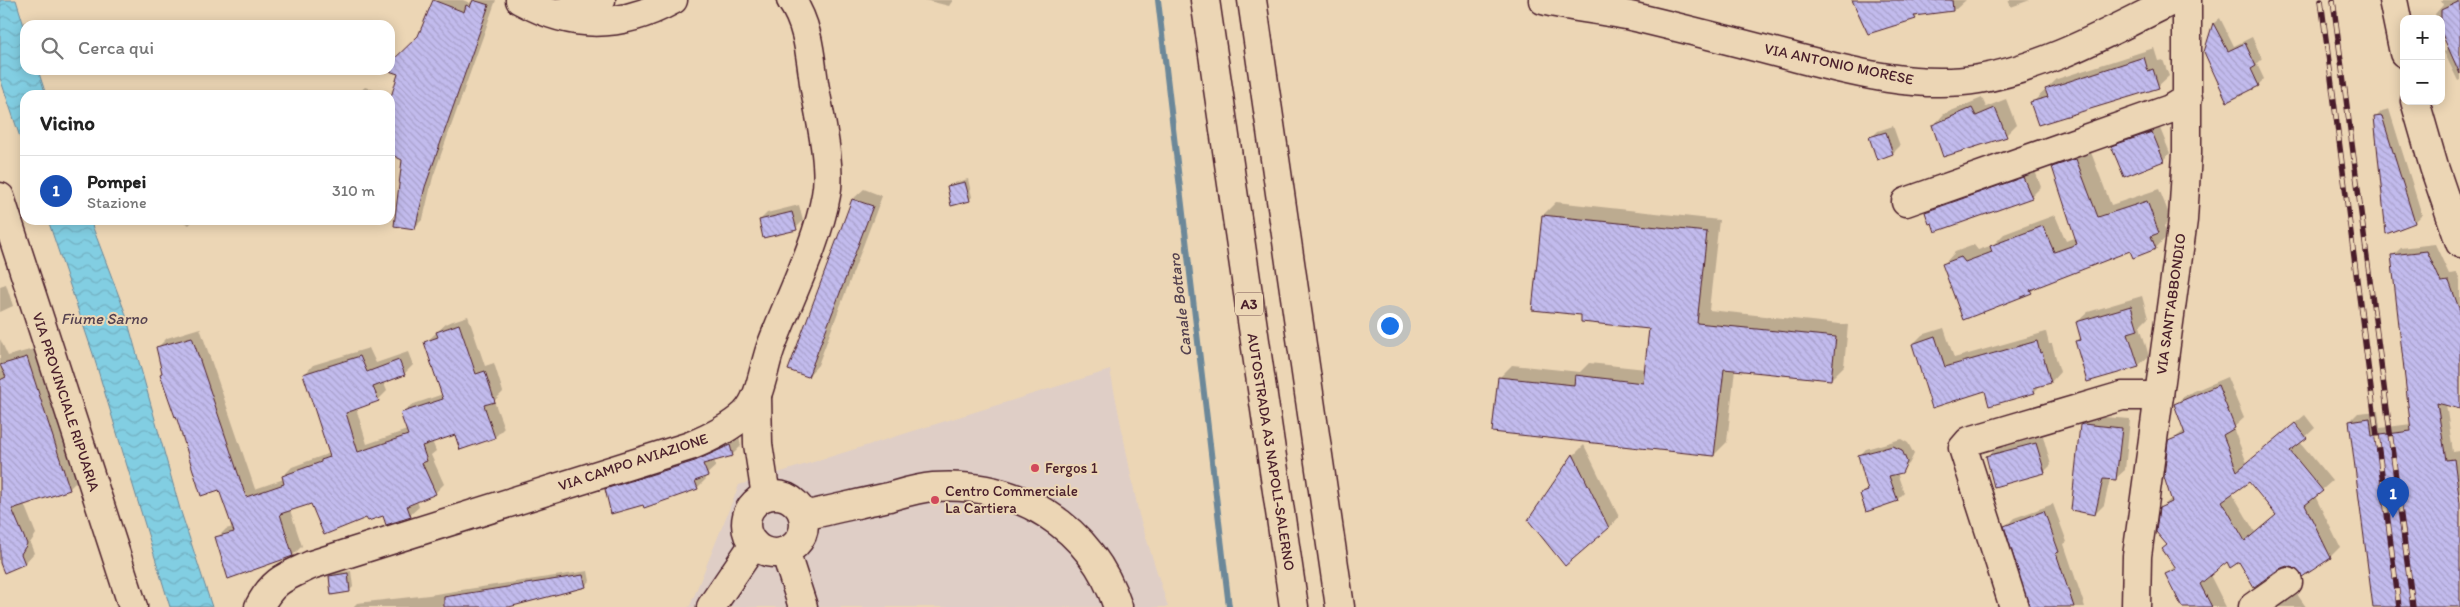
<!DOCTYPE html>
<html lang="it">
<head>
<meta charset="utf-8">
<style>
	body { margin:0; font-family:Itim,sans-serif; background:#f2f2f2; color:#222 }
	.controls { position:absolute; right:15px; top:15px; display:grid; overflow:hidden; border-radius:10px; box-shadow:0 2px 12px #0003 }
	.controls button { width:45px; height:45px; display:grid; place-items:center; padding:0; border:0; border-bottom:1px solid #e0e0e0; background:#fff; color:#222; font:25px sans-serif }
	.you { position:absolute; left:1389px; top:325px; width:18px; height:18px; margin:-12px; border:4px solid #fff; border-radius:50%; background:#1a73e8; box-shadow:0 0 0 8px #1a73e833 }
	.badge { display:grid; place-items:center; width:32px; height:32px; border-radius:50%; background:#2563eb; color:#fff; font-size:16px; font-weight:700 }
	.pin { position:absolute; translate:-50% -41px; filter:drop-shadow(0 1px 2px #0008) }
	.pin::after { content:''; position:absolute; top:26px; width:18px; height:15px; background:inherit; clip-path:polygon(0 0,100% 0,50% 100%) }
	.list { margin:0; padding:0; list-style:none }
	h2 { display:flex; justify-content:space-between; align-items:center; height:65px; margin:0; padding:0 20px; font-size:21px }
	h2 small { font-size:16px; font-weight:400; color:#767676 }
	.list li { display:grid; grid-template-columns:32px 1fr auto; gap:15px; align-items:center; box-sizing:border-box; height:70px; padding:0 20px; border-top:1px solid #e0e0e0 }
	.list b { display:block; font-size:19px; white-space:nowrap }
	.list p { margin:0; font-size:16px; white-space:nowrap; color:#767676 }
	.list em { font-size:16px; font-style:normal; color:#767676 }
	.icon { flex:none; width:28px; height:28px; fill:none; stroke:currentColor; stroke-width:2; stroke-linecap:round; stroke-linejoin:round }
	.map { position:relative; flex:none; width:2460px; height:607px; overflow:hidden }
	.search { position:absolute; background:#fff; box-shadow:0 2px 12px #0003; left:20px; top:20px; width:375px; height:55px; display:flex; align-items:center; gap:12px; box-sizing:border-box; padding:0 18px; border-radius:15px; color:#767676; font-size:19px }
	.panel { position:absolute; background:#fff; box-shadow:0 2px 12px #0003; left:20px; top:90px; width:375px; height:135px; border-radius:15px }
	.map>svg:first-child { display:block }
	.built { fill:#dfcec6 }
	.water { fill:url(#water-waves); stroke:#6c8899 }
	.shadow { fill:#0003; fill-rule:evenodd }
	.lines { fill:none; stroke-linecap:round; stroke-linejoin:round }
	.stream { stroke:#6c8899; stroke-width:6 }
	.building { fill:url(#building-back-hatch); stroke:#4a1f2b; fill-rule:evenodd }
	.minor-casing { stroke:#4a1f2b; stroke-width:31 }
	.major-casing { stroke:#4a1f2b; stroke-width:31 }
	.highway-casing { stroke:#4a1f2b; stroke-width:31 }
	.minor { stroke:#ecd6b5; stroke-width:28 }
	.major { stroke:#ecd6b5; stroke-width:28 }
	.highway { stroke:#ecd6b5; stroke-width:28 }
	.rail-casing { stroke:#4a1f2b; stroke-width:5.5 }
	.rail { stroke:#ecd6b5; stroke-width:4; stroke-dasharray:11; stroke-linecap:butt }
	.poi-dot { fill:#d1495b; stroke:#ecd6b5; stroke-width:2 }
	.labels { text-anchor:middle; dominant-baseline:central; stroke-width:4; stroke-linejoin:round; paint-order:stroke }
	.shield { fill:#ecd6b5; stroke:#7b5654; stroke-width:1 }
	.shield-label { font-size:14px; font-weight:bold; fill:#4a1f2b }
	.street-label { font-size:15px; fill:#4a1f2b; stroke:#ecd6b5 }
	.poi-label { font-size:15px; fill:#4a1f2b; stroke:#ecd6b5; text-anchor:start }
	.water-label { font-size:16px; font-style:italic; fill:#554250; stroke:#ecd6b5 }
</style>
</head>
<body>
<div class="map">
<svg width="2460" height="607" viewBox="0 0 2460 607">
	<defs>
		<pattern id="water-waves" width="16" height="10" patternUnits="userSpaceOnUse" patternTransform="scale(1.25)"><rect width="16" height="10" fill="#82cee2"/><path d="M0 5q4-4 8 0t8 0" fill="none" stroke="#72b0c2"/></pattern>
		<pattern id="building-back-hatch" width="6" height="6" patternUnits="userSpaceOnUse" patternTransform="scale(1.25)"><rect width="6" height="6" fill="#c2bbed"/><path d="M-1 5l2 2M0 0l6 6M5-1l2 2" fill="none" stroke="#a8a0cb"/></pattern>
	</defs>
	<rect width="100%" height="100%" fill="#ecd6b5"/>
	<filter id="ink" filterUnits="userSpaceOnUse"><feTurbulence type="fractalNoise" baseFrequency=".02" numOctaves="2"/><feDisplacementMap in="SourceGraphic" scale="10" xChannelSelector="R" yChannelSelector="G"/><feConvolveMatrix kernelMatrix="1 2 1 2 8 2 1 2 1" color-interpolation-filters="sRGB"/></filter>
	<g filter="url(#ink)">
		<!-- built -->
		<polygon class="built" points="1110,370 1139,515 1168,607 688,607 690,606 739,485"/>
		<!-- water -->
		<g class="water">
			<polygon points="0,0 16,0 25,29 25,70 38,70 46,95 25,95 25,152 0,78"/>
			<polygon points="48,220 90,220 125,312 180,509 212,607 170,607 93,354"/>
		</g>
		<!-- shadow -->
		<g class="shadow">
			<polygon points="435,0 463,0 470,3 473,0 496,0 433,177 423,219 414,228 404,159 390,152 390,95 356,95 365,87 393,96 399,73 390,70 390,64 419,36"/>
			<polygon points="925,0 953,0 949,6"/>
			<polygon points="1853,0 1966,0 1956,9 1919,14 1915,18"/>
			<polygon points="2008,0 2030,0 2011,7"/>
			<polygon points="2441,0 2460,0 2460,80 2458,81 2444,52 2449,47 2441,19 2437,19 2435,14 2443,5"/>
			<polygon points="2220,18 2234,46 2252,37 2262,59 2257,64 2264,79 2258,85 2206,52 2214,23"/>
			<polygon points="2154,48 2158,61 2163,60 2169,76 2158,86 2032,103 2057,79"/>
			<polygon points="1982,98 1986,107 2006,99 2016,125 2006,135 1934,125 1944,114"/>
			<polygon points="2389,109 2422,215 2415,222 2375,118 2382,111"/>
			<polygon points="1893,126 1900,146 1893,153 1871,138 1878,131"/>
			<polygon points="2159,126 2170,153 2163,160 2113,147 2120,140"/>
			<polygon points="2089,147 2111,205 2159,189 2171,219 2164,226 2168,235 2156,248 2134,256 2131,249 2038,285 2031,292 1943,265 1955,252 1974,245 1978,250 1993,245 2004,234 2055,215 2066,241 2076,237 2053,168 2066,155"/>
			<polygon points="2034,168 2041,187 2031,197 1933,222 1926,212 1937,202"/>
			<polygon points="968,179 972,197 969,200 948,187 951,184"/>
			<polygon points="864,189 882,196 818,365 808,376 789,369 853,199"/>
			<polygon points="1556,202 1719,220 1709,310 1848,325 1844,366 1831,379 1735,369 1727,442 1714,455 1499,378 1512,365 1580,372 1589,363 1646,369 1651,328 1583,314 1543,215"/>
			<polygon points="799,205 803,221 796,228 760,220 767,213"/>
			<polygon points="180,220 194,220 189,225"/>
			<polygon points="2435,244 2449,274 2457,273 2460,281 2460,408 2446,404 2453,452 2460,451 2460,607 2375,607 2350,421 2358,413 2378,411 2380,428 2411,424 2392,256 2401,248"/>
			<polygon points="6,284 13,306 0,312 0,286"/>
			<polygon points="2142,296 2148,318 2140,326 2149,356 2138,366 2076,342 2082,336 2077,322 2088,312"/>
			<polygon points="468,316 485,366 494,363 503,392 494,401 504,428 495,437 456,434 432,441 436,451 431,455 444,484 435,493 417,501 419,507 410,515 384,514 367,516 312,502 290,510 302,546 293,555 229,578 217,538 226,529 233,527 220,488 163,373 158,347 167,338 200,328 255,489 284,479 283,476 292,467 330,453 305,374 313,365 369,348 376,363 408,352 413,365 404,374 383,381 387,391 378,400 356,408 367,444 407,430 402,414 411,405 443,394 426,342 447,323"/>
			<polygon points="1944,328 1954,358 2046,332 2049,344 2052,344 2060,372 2051,382 2042,384 2034,392 1986,389 1933,406 1913,344 1922,335"/>
			<polygon points="0,339 8,356 37,348 79,479 69,489 24,504 36,534 30,543 34,553 25,563 5,571 0,560"/>
			<path d="M2227,377l17,41 -11,10 14,35 58,-48 10,13 -15,14 32,39 -17,15 25,51 -10,10 -28,18 -7,-9 -68,-6 -17,15 16,32h-43l-17,-32 9,-9 -14,-58 11,-10 -2,-56 15,-12 -9,-26 9,-9zM2249,481l28,33 -22,18 -23,-39z"/>
			<polygon points="2090,416 2130,419 2125,470 2115,479 2110,479 2104,505 2095,514 2081,425"/>
			<polygon points="2043,436 2051,465 2044,472 1987,457 1994,450"/>
			<polygon points="739,437 741,446 732,455 714,460 716,466 705,476 706,479 697,488 644,503 606,490 615,481"/>
			<polygon points="1901,439 1908,443 1914,454 1909,464 1897,473 1904,493 1897,500 1861,494 1868,488 1859,456 1866,449"/>
			<polygon points="1584,445 1619,517 1609,528 1530,520 1574,455"/>
			<polygon points="2053,504 2067,542 2064,544 2085,607 2030,607 2006,526 2014,518"/>
			<polygon points="351,571 353,587 349,591 330,576 333,573"/>
			<polygon points="588,571 590,581 585,586 504,607 353,607 357,603 429,595"/>
			<polygon points="2297,594 2306,607 2278,607"/>
		</g>
		<g class="lines">
			<!-- stream -->
			<polyline class="stream" points="1158,0 1229,607"/>
		</g>
		<!-- building -->
		<g class="building">
			<polygon points="433,0 464,12 466,5 470,7 473,0 489,5 425,187 415,229 394,226 402,160 390,154 390,100 398,74 386,70 390,70 390,63 418,36"/>
			<polygon points="1852,0 1952,0 1953,11 1914,16 1916,19 1868,34"/>
			<polygon points="2460,1 2460,74 2441,32 2441,10"/>
			<polygon points="2213,23 2228,51 2245,43 2256,66 2251,69 2259,86 2227,102 2204,52"/>
			<polygon points="2144,57 2148,71 2153,69 2159,88 2038,125 2030,102 2048,97 2045,89"/>
			<polygon points="1972,108 1976,116 1995,108 2007,137 1943,157 1932,125"/>
			<polygon points="2382,116 2415,223 2386,234 2374,117"/>
			<polygon points="1886,132 1893,154 1877,160 1869,137"/>
			<polygon points="2152,132 2164,161 2124,177 2111,146"/>
			<polygon points="2076,159 2098,217 2147,201 2159,233 2151,236 2156,249 2133,258 2130,251 2030,290 2032,293 1963,320 1942,264 1961,257 1965,262 1992,252 1990,246 2043,226 2054,252 2077,244 2052,167"/>
			<polygon points="2023,177 2032,198 1935,232 1932,223 1929,224 1925,212"/>
			<polygon points="965,182 970,201 951,206 947,186"/>
			<polygon points="852,199 873,206 808,377 788,370"/>
			<polygon points="792,212 797,230 763,238 759,220"/>
			<polygon points="1542,215 1707,232 1697,323 1836,337 1831,380 1724,369 1714,456 1492,432 1498,377 1574,385 1575,375 1643,383 1649,329 1581,322 1581,315 1532,310"/>
			<polygon points="2427,251 2441,282 2449,281 2460,311 2460,409 2437,403 2446,460 2454,459 2460,503 2460,607 2373,607 2349,421 2370,418 2372,436 2411,431 2391,255"/>
			<polygon points="2131,306 2138,330 2128,333 2139,367 2087,382 2075,341 2081,340 2076,322"/>
			<polygon points="459,324 476,374 485,371 495,402 484,405 495,438 460,450 455,435 422,446 427,461 422,463 436,494 407,506 411,517 395,522 386,525 383,516 368,521 366,518 324,535 311,504 280,514 293,556 228,579 215,537 234,532 219,490 201,496 176,416 175,417 160,374 162,373 156,347 192,337 246,497 284,484 282,476 321,462 321,460 330,457 303,374 360,356 367,372 399,360 405,375 373,387 379,401 346,413 358,452 408,435 400,413 443,399 424,342 438,337 436,332"/>
			<polygon points="1935,336 1945,367 2037,341 2040,353 2042,352 2051,383 2033,388 2035,393 1989,406 1985,391 1932,408 1912,344"/>
			<polygon points="27,357 70,490 12,509 27,544 21,554 25,564 4,573 0,563 0,380 6,377 0,365"/>
			<path d="M2218,385l17,43 -12,7 14,36 58,-48 12,15 -17,13 33,40 -18,14 26,53 -29,19 -8,-9 -7,-2 -8,3 -25,18 -15,-25 -9,6 -3,-6 -27,22 12,23h-30l-17,-33 11,-5 -14,-20 5,-4 -11,-13 3,-24 13,-6 -8,-25 4,-36 17,-7 -11,-30zM2249,482l27,33 -31,26 -23,-40z"/>
			<polygon points="2083,424 2122,428 2116,480 2103,479 2095,515 2071,510 2080,425"/>
			<polygon points="2036,443 2045,473 1994,487 1986,456"/>
			<polygon points="730,445 733,456 703,464 708,476 695,481 698,489 644,508 643,505 611,514 605,489 695,461"/>
			<polygon points="1893,446 1902,450 1907,462 1902,473 1889,476 1898,501 1866,512 1860,494 1868,491 1858,455"/>
			<polygon points="1573,454 1609,528 1565,566 1528,520"/>
			<polygon points="2044,511 2059,552 2056,553 2074,607 2029,607 2004,526"/>
			<polygon points="348,573 350,592 331,595 329,576"/>
			<polygon points="583,575 586,587 509,607 444,607 444,597"/>
		</g>
		<g class="lines">
			<defs>
				<g id="minor">
					<path d="M520,0c53,29 100,29 153,0"/>
					<path d="M1543,0c33,9 67,10 100,19 46,11 93,23 139,35 63,16 132,36 197,25 69,-12 133,-49 195,-79"/>
					<polyline points="557,13 576,10 601,0"/>
					<polyline points="1906,202 2170,109 2188,98"/>
					<polyline points="757,396 758,444 766,496"/>
					<circle cx="775" cy="524" r="29"/>
					<path d="M803,516c29,-6 57,-13 86,-19 14,-4 29,-9 44,-10 85,-6 158,39 185,120"/>
					<polyline points="785,551 803,607"/>
					<path d="M259,607c14,-27 26,-30 52,-42l379,-119c20,-8 39,-17 55,-32 17,-17 18,-48 27,-70 17,-45 46,-102 54,-149 6,-30 -7,-81 -12,-112 -4,-29 -6,-59 -23,-83"/>
					<polyline points="711,607 754,544"/>
					<polyline points="2014,607 1963,448 1969,441 2122,396 2159,396"/>
					<polyline points="2136,607 2137,556 2183,220 2187,153 2187,0"/>
					<polyline points="2253,607 2288,582"/>
				</g>
				<g id="major">
					<polyline points="2393,0 2404,53"/>
					<polyline points="2415,101 2434,167 2460,243"/>
					<polyline points="0,197 133,607"/>
				</g>
				<g id="highway">
					<polyline points="1205,0 1294,607"/>
					<polyline points="1252,0 1340,607"/>
				</g>
			</defs>
			<!-- minor casing -->
			<use href="#minor" class="minor-casing"/>
			<!-- major casing -->
			<use href="#major" class="major-casing"/>
			<!-- highway casing -->
			<use href="#highway" class="highway-casing"/>
			<!-- minor -->
			<use href="#minor" class="minor"/>
			<!-- major -->
			<use href="#major" class="major"/>
			<!-- highway -->
			<use href="#highway" class="highway"/>
			<defs>
				<g id="rail">
					<polyline points="2321,0 2399,607"/>
					<polyline points="2333,0 2413,607"/>
				</g>
			</defs>
			<!-- rail casing -->
			<use href="#rail" class="rail-casing"/>
			<!-- rail -->
			<use href="#rail" class="rail"/>
		</g>
	</g>
	<!-- markers -->
	<g class="poi-dot">
		<circle cx="1035" cy="468" r="5"/>
		<circle cx="935" cy="500" r="5"/>
	</g>
	<g class="labels">
		<!-- shield labels -->
		<rect class="shield" x="1235" y="292.5" width="28" height="23" rx="4"/>
		<g class="shield-label">
			<text x="1249" y="304">A3</text>
		</g>
		<!-- street labels -->
		<g class="street-label">
			<text transform="translate(1839 64) rotate(12)">VIA ANTONIO MORESE</text>
			<text transform="translate(2171 304) rotate(-82)">VIA SANT'ABBONDIO</text>
			<text transform="translate(66 402) rotate(72)">VIA PROVINCIALE RIPUARIA</text>
			<text transform="translate(1271 452) rotate(81)">AUTOSTRADA A3 NAPOLI-SALERNO</text>
			<text transform="translate(633 462) rotate(-18)">VIA CAMPO AVIAZIONE</text>
		</g>
		<!-- poi labels -->
		<g class="poi-label">
			<text x="1045" y="468">Fergos 1</text>
			<text x="945" y="491">Centro Commerciale<tspan x="945" dy="17">La Cartiera</tspan></text>
		</g>
		<!-- water labels -->
		<g class="water-label">
			<text transform="translate(1180 305) rotate(-97)">Canale Bottaro</text>
			<text x="104" y="318">Fiume Sarno</text>
		</g>
	</g>
</svg>
<div class="controls">
<button>+</button>
<button>−</button>
</div>
<div class="you"></div>
<div class="pin badge" style="left:2393px;top:518px;background:#1a4fb4">1</div>
<div class="search"><svg class="icon" aria-label="search" viewBox="0 0 24 24"><circle cx="10" cy="10" r="6"/><path d="M15 15l6 6"/></svg>Cerca qui</div>
<section class="panel">
<h2>Vicino<small></small></h2>
<ul class="list">
<li><span class="badge" style="background:#1a4fb4">1</span><div><b>Pompei</b><p>Stazione</p></div><em>310 m</em></li>
</ul>
</section>
</div>
</body>
</html>
